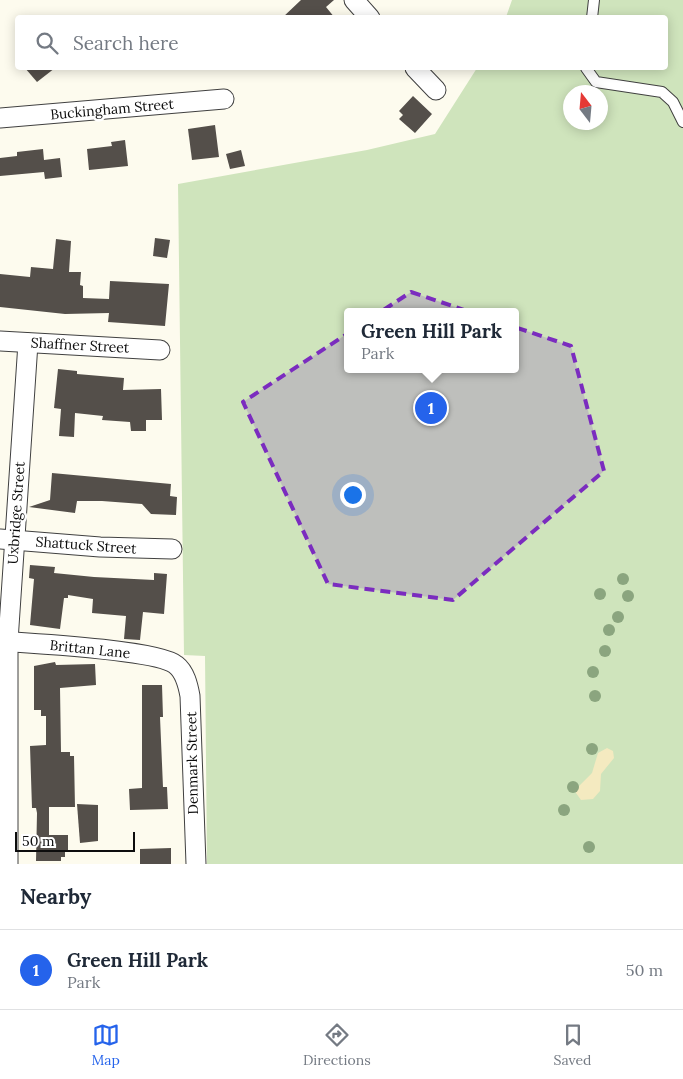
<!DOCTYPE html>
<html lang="en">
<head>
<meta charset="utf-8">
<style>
	body { margin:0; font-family:Lora,serif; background:#f2f2f3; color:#1f2937 }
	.compass { position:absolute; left:563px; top:85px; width:45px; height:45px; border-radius:50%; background:#fff; box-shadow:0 2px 12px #0003; rotate:344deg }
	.scale { position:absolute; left:15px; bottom:12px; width:120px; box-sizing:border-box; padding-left:5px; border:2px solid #0d0d0d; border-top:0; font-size:14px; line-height:18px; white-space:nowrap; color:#0d0d0d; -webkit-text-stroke:4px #fff; paint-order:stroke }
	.you { position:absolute; left:352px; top:494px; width:18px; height:18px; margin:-12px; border:4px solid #fff; border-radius:50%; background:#1a73e8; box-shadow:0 0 0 8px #1a73e833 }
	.badge { display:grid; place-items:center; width:32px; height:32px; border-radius:50%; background:#2563eb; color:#fff; font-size:16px; font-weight:700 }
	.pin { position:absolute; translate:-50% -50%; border:2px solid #fff; box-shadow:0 1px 5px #0006 }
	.popup { position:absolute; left:344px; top:308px; width:175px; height:65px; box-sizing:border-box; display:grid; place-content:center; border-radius:5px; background:#fff; filter:drop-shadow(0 1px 4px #0005); font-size:16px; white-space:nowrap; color:#747a83 }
	.popup b { font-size:19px; color:#1f2937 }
	.popup::after { content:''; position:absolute; left:50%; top:100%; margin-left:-10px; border:10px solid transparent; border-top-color:#fff }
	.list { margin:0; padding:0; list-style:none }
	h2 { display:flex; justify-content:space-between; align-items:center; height:65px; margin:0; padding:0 20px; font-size:21px }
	h2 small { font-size:16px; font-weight:400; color:#747a83 }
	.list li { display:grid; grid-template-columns:32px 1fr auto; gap:15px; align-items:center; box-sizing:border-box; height:80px; padding:0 20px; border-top:1px solid #e0e1e3 }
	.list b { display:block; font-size:19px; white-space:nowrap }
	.list p { margin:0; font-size:16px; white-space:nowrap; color:#747a83 }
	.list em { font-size:16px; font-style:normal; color:#747a83 }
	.icon { flex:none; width:28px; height:28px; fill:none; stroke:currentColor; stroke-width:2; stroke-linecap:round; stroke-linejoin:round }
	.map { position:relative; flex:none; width:683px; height:864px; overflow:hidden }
	.search { position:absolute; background:#fff; box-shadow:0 2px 12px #0003; left:15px; right:15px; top:15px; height:55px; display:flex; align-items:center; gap:12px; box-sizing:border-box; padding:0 18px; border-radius:5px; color:#747a83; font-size:19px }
	.sheet { height:145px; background:#fff }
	nav { display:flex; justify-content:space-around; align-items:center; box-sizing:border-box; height:70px; border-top:1px solid #e0e1e3; background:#fff; font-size:14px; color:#747a83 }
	nav a { display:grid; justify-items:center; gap:2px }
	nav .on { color:#2563eb }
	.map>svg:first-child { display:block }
	.green { fill:#cfe4bc; fill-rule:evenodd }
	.sand { fill:#f4eac0 }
	.building { fill:#544f4a }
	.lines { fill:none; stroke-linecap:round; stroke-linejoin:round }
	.service-casing { stroke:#404040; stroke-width:12 }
	.minor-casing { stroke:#404040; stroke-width:21 }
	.service { stroke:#fff; stroke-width:10 }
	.minor { stroke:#fff; stroke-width:19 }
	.tree { fill:#8ba57f }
	.marked { fill:#7b2cbf; fill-opacity:0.2; stroke:#7b2cbf; stroke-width:4; stroke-dasharray:10 6; stroke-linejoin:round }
	.labels { text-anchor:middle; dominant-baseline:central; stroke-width:5; stroke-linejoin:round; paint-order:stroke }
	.street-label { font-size:14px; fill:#0d0d0d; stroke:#fff }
</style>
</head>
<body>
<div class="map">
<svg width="683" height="864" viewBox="0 0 683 864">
	<rect width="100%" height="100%" fill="#fdfbee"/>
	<!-- green -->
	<path class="green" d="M512,0h171v864h-476l-2,-208 -21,-1 -6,-471 189,-34 68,-16 42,-66h189v-50l-160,-1zM570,92h30v30h-30zM347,312h168v57h-168z"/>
	<!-- sand -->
	<polygon class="sand" points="607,748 613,751 614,758 601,774 600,791 593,799 581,800 576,793 577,788 592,773 598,753"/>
	<!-- building -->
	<g class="building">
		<polygon points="301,0 334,0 326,7 335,18 282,18"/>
		<polygon points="25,68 55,68 37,82"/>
		<polygon points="413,96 432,114 415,133 399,119 403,115 399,111"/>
		<polygon points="215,125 219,157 192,160 188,129"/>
		<polygon points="125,140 128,166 89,170 87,149 112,146 111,142"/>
		<polygon points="43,149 44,160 60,158 62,177 45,179 44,172 0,176 0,158 17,156 17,152"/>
		<polygon points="241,150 245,166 230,169 226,154"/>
		<polygon points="155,238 170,240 167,258 153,256"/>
		<polygon points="56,239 71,241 69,272 81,272 80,285 83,286 83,298 109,299 110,281 169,284 165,326 108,322 109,313 65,314 0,307 0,274 30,277 31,267 53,269"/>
		<polygon points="58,369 77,371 77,374 124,378 123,390 161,389 162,420 146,420 146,431 131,431 130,422 102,420 103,416 75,413 74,437 59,436 61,409 54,408"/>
		<polygon points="52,473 171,484 170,496 177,497 176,515 151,514 142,504 102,501 77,501 75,513 29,507 50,500"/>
		<polygon points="30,565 55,567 54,573 94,577 154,580 154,573 167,574 164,614 143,612 140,640 124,639 126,616 92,613 93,599 68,595 68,598 64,598 60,629 30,625 34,579 29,578"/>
		<polygon points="55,662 56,665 95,664 96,685 60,688 61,752 70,752 70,756 74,756 75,807 49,807 49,835 68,835 68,851 65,851 65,857 61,857 61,861 36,861 37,813 36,808 32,808 30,746 46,745 46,716 41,716 41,710 34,710 34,666"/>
		<polygon points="142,685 162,685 163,717 160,717 163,787 167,787 168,809 130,810 129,789 142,788"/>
		<polygon points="77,804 98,805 98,841 80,843"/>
		<polygon points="171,848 171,864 140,864 140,849"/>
	</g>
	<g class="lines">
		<defs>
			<g id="service">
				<polyline points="592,18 594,0"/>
				<polyline points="586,68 596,82 662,92 673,102 683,122"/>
			</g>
			<g id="minor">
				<polyline points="354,0 370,18"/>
				<polyline points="415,68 436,90"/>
				<polyline points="0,118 224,99"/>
				<polyline points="0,341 160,350"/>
				<polyline points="0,539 100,547 172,549"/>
				<path d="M0,641c29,2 159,9 176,24 9,7 12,20 14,31l6,168"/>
				<polyline points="8,864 8,641 28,343"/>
			</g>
		</defs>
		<!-- service casing -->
		<use href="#service" class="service-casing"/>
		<!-- minor casing -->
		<use href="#minor" class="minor-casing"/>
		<!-- service -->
		<use href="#service" class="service"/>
		<!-- minor -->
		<use href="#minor" class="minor"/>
	</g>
	<!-- trees -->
	<g class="tree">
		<circle cx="623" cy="579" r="6"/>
		<circle cx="600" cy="594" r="6"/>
		<circle cx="628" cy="596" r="6"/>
		<circle cx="618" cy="617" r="6"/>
		<circle cx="609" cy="630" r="6"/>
		<circle cx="605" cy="651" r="6"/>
		<circle cx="593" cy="672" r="6"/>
		<circle cx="595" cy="696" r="6"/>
		<circle cx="592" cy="749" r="6"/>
		<circle cx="573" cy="787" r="6"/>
		<circle cx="564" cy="810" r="6"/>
		<circle cx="589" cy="847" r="6"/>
	</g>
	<!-- marked area -->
	<path class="marked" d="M411,292l160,54 33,125 -151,129 -125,-16 -85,-182z"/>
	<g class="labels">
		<!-- street labels -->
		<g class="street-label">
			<text transform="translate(112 109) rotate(-5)">Buckingham Street</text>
			<text transform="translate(80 345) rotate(3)">Shaffner Street</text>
			<text transform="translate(16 513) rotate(-86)">Uxbridge Street</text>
			<text transform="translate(86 545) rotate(4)">Shattuck Street</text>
			<text transform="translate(90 649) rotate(6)">Brittan Lane</text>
			<text transform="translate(192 763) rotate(-91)">Denmark Street</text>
		</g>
	</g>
</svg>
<svg class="compass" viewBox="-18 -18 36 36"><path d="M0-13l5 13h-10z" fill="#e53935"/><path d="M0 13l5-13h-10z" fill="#747a83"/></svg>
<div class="scale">50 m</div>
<div class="you"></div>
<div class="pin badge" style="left:431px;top:408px">1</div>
<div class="popup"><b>Green Hill Park</b>Park</div>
<div class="search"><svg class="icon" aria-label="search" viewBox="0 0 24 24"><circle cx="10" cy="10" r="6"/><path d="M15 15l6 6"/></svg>Search here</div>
</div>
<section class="sheet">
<h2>Nearby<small></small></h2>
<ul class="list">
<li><span class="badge">1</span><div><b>Green Hill Park</b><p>Park</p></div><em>50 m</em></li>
</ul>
</section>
<nav>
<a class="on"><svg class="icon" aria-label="map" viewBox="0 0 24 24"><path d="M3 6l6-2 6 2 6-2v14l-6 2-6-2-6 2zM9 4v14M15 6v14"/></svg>Map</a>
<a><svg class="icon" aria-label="directions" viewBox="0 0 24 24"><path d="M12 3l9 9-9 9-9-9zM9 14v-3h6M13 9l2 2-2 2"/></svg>Directions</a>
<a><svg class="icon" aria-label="saved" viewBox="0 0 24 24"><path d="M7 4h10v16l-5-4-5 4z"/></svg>Saved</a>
</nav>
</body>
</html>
